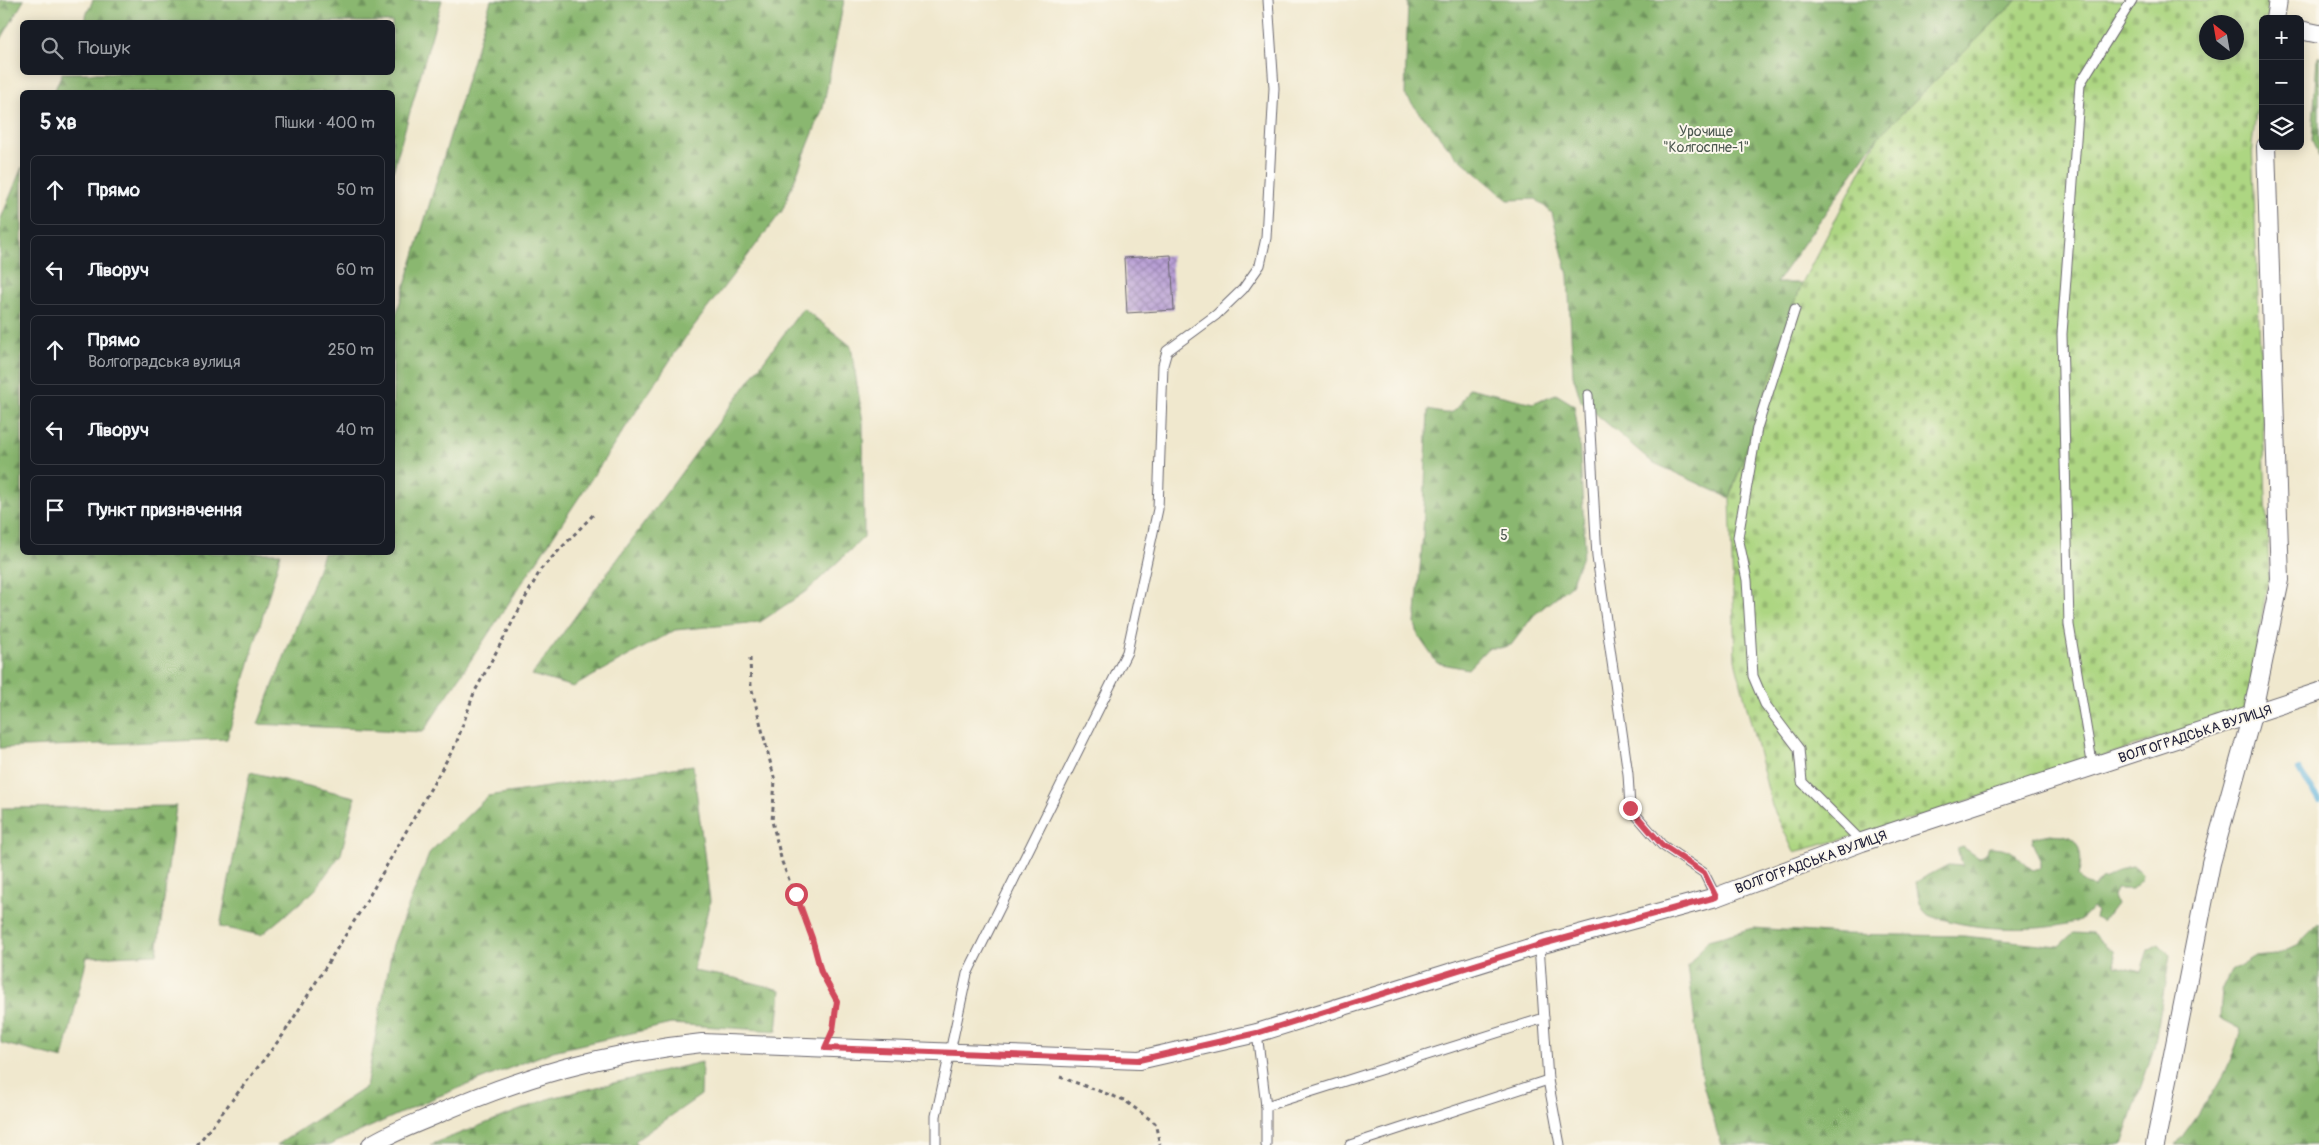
<!DOCTYPE html>
<html lang="uk">
<head>
<meta charset="utf-8">
<style>
	body { margin:0; font-family:Pangolin,sans-serif; background:#20242c; color:#f1f3f6 }
	.controls { position:absolute; right:15px; top:15px; display:grid; overflow:hidden; border-radius:8px; box-shadow:0 2px 12px #0003 }
	.controls button { width:45px; height:45px; display:grid; place-items:center; padding:0; border:0; border-bottom:1px solid #363941; background:#171b24; color:#f1f3f6; font:25px sans-serif }
	.compass { position:absolute; left:2199px; top:15px; width:45px; height:45px; border-radius:50%; background:#171b24; box-shadow:0 2px 12px #0003; rotate:329deg }
	.stop { position:absolute; width:15px; height:15px; margin:-11px; border:4px solid #d1495b; border-radius:50%; background:#fff }
	.stop.end { background:#d1495b; border-color:#fff; box-shadow:0 1px 5px #0008 }
	.list { margin:0; padding:0; list-style:none }
	h2 { display:flex; justify-content:space-between; align-items:center; height:65px; margin:0; padding:0 20px; font-size:21px }
	h2 small { font-size:16px; font-weight:400; color:#9ea1a6 }
	.list li { display:grid; grid-template-columns:32px 1fr auto; gap:15px; align-items:center; box-sizing:border-box; height:70px; margin:0 10px 10px; padding:0 10px; border:1px solid #363941; border-radius:8px }
	.list b { display:block; font-size:19px; white-space:nowrap }
	.list p { margin:0; font-size:16px; white-space:nowrap; color:#9ea1a6 }
	.list em { font-size:16px; font-style:normal; color:#9ea1a6 }
	.icon { flex:none; width:28px; height:28px; fill:none; stroke:currentColor; stroke-width:2; stroke-linecap:round; stroke-linejoin:round }
	.map { position:relative; flex:none; width:2319px; height:1145px; overflow:hidden }
	.search { position:absolute; background:#171b24; box-shadow:0 2px 12px #0003; left:20px; top:20px; width:375px; height:55px; display:flex; align-items:center; gap:12px; box-sizing:border-box; padding:0 18px; border-radius:8px; color:#9ea1a6; font-size:19px }
	.panel { position:absolute; background:#171b24; box-shadow:0 2px 12px #0003; left:20px; top:90px; width:375px; height:465px; border-radius:8px }
	.map>svg:first-child { display:block }
	.forest { fill:url(#forest-firs); stroke:#566c56 }
	.cemetery { fill:url(#cemetery-stones); stroke:#687c5e; fill-rule:evenodd }
	.lines { fill:none; stroke-linecap:round; stroke-linejoin:round }
	.stream { stroke:#61b2dc; stroke-width:6 }
	.building { fill:url(#building-cross-hatch) }
	.lane-casing { stroke:#6a676e; stroke-width:11 }
	.street-casing { stroke:#6a676e; stroke-width:20 }
	.path { stroke:#6a676e; stroke-width:3; stroke-dasharray:4 4; stroke-linecap:butt }
	.lane { stroke:#fff; stroke-width:9 }
	.street { stroke:#fff; stroke-width:18 }
	.route { stroke:#d1495b; stroke-width:6 }
	.labels { text-anchor:middle; dominant-baseline:central; stroke-width:4; stroke-linejoin:round; paint-order:stroke }
	.park-label { font-size:14px; fill:#4c5850; stroke:#fbf7ec }
	.street-label { font-size:14px; fill:#22223b; stroke:#fbf7ec }
</style>
</head>
<body>
<div class="map">
<svg width="2319" height="1145" viewBox="0 0 2319 1145">
	<defs>
		<pattern id="forest-firs" width="22" height="20" patternUnits="userSpaceOnUse" patternTransform="scale(1.25)"><rect width="22" height="20" fill="#8ab770"/><path d="M5 1l3.5 6h-7zM16 11l3.5 6h-7z" fill="#70945d"/></pattern>
		<pattern id="cemetery-stones" width="16" height="16" patternUnits="userSpaceOnUse" patternTransform="scale(1.25)"><rect width="16" height="16" fill="#add682"/><path d="M2 7V4a2 2 0 0 1 4 0v3zM10 15v-3a2 2 0 0 1 4 0v3z" fill="#95b771"/></pattern>
		<pattern id="building-cross-hatch" width="8" height="8" patternUnits="userSpaceOnUse" patternTransform="scale(1.25)"><rect width="8" height="8" fill="#b79ed4"/><path d="M0 0l8 8M0 8l8-8" fill="none" stroke="#9480ad"/></pattern>
	</defs>
	<rect width="100%" height="100%" fill="#fbf7ec"/>
	<filter id="ink" filterUnits="userSpaceOnUse"><feTurbulence type="fractalNoise" baseFrequency=".02" numOctaves="2"/><feDisplacementMap in="SourceGraphic" scale="10" xChannelSelector="R" yChannelSelector="G"/><feConvolveMatrix kernelMatrix="1 2 1 2 8 2 1 2 1" color-interpolation-filters="sRGB"/></filter>
	<filter id="wash" filterUnits="userSpaceOnUse"><feTurbulence type="fractalNoise" baseFrequency=".0096" numOctaves="4" result="noise"/><feDisplacementMap in="SourceGraphic" scale="20" xChannelSelector="R" yChannelSelector="G"/><feGaussianBlur stdDeviation="1.12" result="paint"/><feColorMatrix in="noise" values="0 0 0 0 0 0 0 0 0 0 0 0 0 0 0 0 0 1.4 0 .05"/><feComposite in="paint" operator="in"/></filter>
	<g filter="url(#wash)">
		<rect width="100%" height="100%" fill="#f0e8ce"/>
		<!-- forest -->
		<g class="forest">
			<polygon points="0,0 24,0 0,41"/>
			<polygon points="93,0 442,0 393,171 392,92 54,92 62,73 392,72 392,22 83,22"/>
			<polygon points="491,0 844,0 823,108 782,211 687,335 423,732 258,724 315,578 323,553 392,552 393,325"/>
			<polygon points="1408,0 2017,0 1879,136 1776,283 1802,283 1730,498 1652,462 1581,401 1573,375 1568,275 1552,213 1536,199 1508,200 1454,154 1405,95"/>
			<polygon points="2317,57 2319,57 2319,157 2312,141"/>
			<polygon points="22,167 22,552 281,553 227,739 0,748 0,221"/>
			<polygon points="803,308 851,346 863,422 864,537 808,590 760,622 675,630 573,687 532,675"/>
			<path d="M1469,388l64,15 23,-9 18,11 5,32 6,111 -14,37 -37,30 -23,30 -11,3h-12l-20,21 -31,-6 -18,-26 -4,-13 8,-90 5,-124c29,7 27,3 41,-22z"/>
			<polygon points="693,765 710,901 693,971 735,978 781,990 777,1031 671,1024 553,1051 434,1098 330,1145 277,1145 366,1087 393,944 430,852 488,796"/>
			<polygon points="250,772 355,797 341,854 313,892 261,935 220,927"/>
			<polygon points="176,806 157,954 87,957 63,1059 1,1043 2,808"/>
			<path d="M2050,834c5,1 12,0 17,2 15,5 16,26 11,39l4,6 12,7 7,-8c13,-1 16,-13 32,-14l9,8 -1,7 -9,8h-16l-3,8 3,7 -14,18 -7,-4 2,-7 -5,-3c-5,6 -9,11 -17,14 -33,10 -97,8 -129,-2 -6,-2 -14,-2 -19,-6 -9,-8 -9,-21 -11,-32l32,-17 15,1 -6,-17 6,-2 16,11 6,-4 3,-7c29,0 25,9 45,23l7,-2v-8l-8,-18 2,-5z"/>
			<path d="M2319,923v222h-143c25,-35 55,-73 65,-116l-21,-11 2,-29 9,-18 23,-14 21,-2 22,-10z"/>
			<polygon points="1753,928 1842,934 1964,936 2059,946 2073,933 2092,934 2113,951 2115,965 2141,971 2148,950 2159,944 2170,955 2154,1048 2122,1145 1721,1145 1702,1081 1688,966 1708,940"/>
			<polygon points="702,1062 701,1095 635,1141 637,1145 430,1145 551,1098"/>
		</g>
		<!-- cemetery -->
		<path class="cemetery" d="M2017,0h254l-3,19h-5v43l-11,82 17,430 -23,136 -375,122 -77,20 -22,-46 -37,-146 -5,-162 72,-215 77,-147zM2206,22h30v30h-30z"/>
		<g class="lines">
			<!-- stream -->
			<path class="stream" d="M2299,770c6,11 14,19 20,30"/>
		</g>
		<g id="blocks">
			<!-- building -->
			<polygon class="building" points="1171,255 1174,310 1127,313 1124,258"/>
		</g>
	</g>
	<g filter="url(#ink)">
		<use href="#blocks" fill-opacity="0" stroke="#6a676e" stroke-width="1"/>
		<g class="lines">
			<defs>
				<g id="lane">
					<polyline points="1795,309 1757,428 1738,537 1747,580 1753,676 1765,704 1799,749 1802,782 1862,842"/>
					<polyline points="1588,395 1597,557 1628,774 1630,808 1662,845 1704,873 1716,897"/>
					<polyline points="2093,768 2069,625 2062,334 2080,84 2132,0"/>
					<polyline points="1539,945 1548,1080 1560,1145"/>
					<polyline points="1257,1033 1266,1106 1266,1145"/>
					<polyline points="1266,1106 1544,1018"/>
					<polyline points="936,1145 936,1116 967,974 1127,652 1158,509 1163,365 1167,351 1216,315 1243,289 1260,265 1266,238 1274,88 1268,0"/>
					<polyline points="1350,1145 1548,1080"/>
				</g>
				<g id="street">
					<polyline points="2275,19 2278,0"/>
					<polyline points="2300,30 2319,34"/>
					<path d="M371,1145c19,-12 41,-20 62,-29 90,-40 171,-63 269,-73l437,17 118,-27 282,-88 177,-48 146,-55 457,-150"/>
					<polyline points="2155,1145 2211,863 2252,715 2280,580 2266,146"/>
				</g>
			</defs>
			<!-- lane casing -->
			<use href="#lane" class="lane-casing"/>
			<!-- street casing -->
			<use href="#street" class="street-casing"/>
			<!-- path -->
			<g class="path">
				<polyline points="750,658 751,686 775,781 772,821 782,862 812,938 821,972 837,1001 832,1031"/>
				<polyline points="1060,1077 1124,1100 1155,1123 1160,1145"/>
				<polyline points="197,1145 283,1035 363,907 456,744 474,693 541,569 593,515"/>
			</g>
			<!-- lane -->
			<use href="#lane" class="lane"/>
			<!-- street -->
			<use href="#street" class="street"/>
		</g>
	</g>
	<g class="lines" filter="url(#ink)">
		<!-- route -->
		<polyline class="route" points="796,894 812,938 821,972 837,1001 833,1030 825,1048 1139,1060 1257,1033 1539,945 1716,897 1704,873 1662,845 1630,808"/>
	</g>
	<g class="labels">
		<!-- park labels -->
		<g class="park-label">
			<text x="1706" y="131">Урочище<tspan x="1706" dy="16">"Колгоспне-1"</tspan></text>
			<text x="1504" y="535">5</text>
		</g>
		<!-- street labels -->
		<g class="street-label">
			<text transform="translate(2195 734) rotate(-18)">ВОЛГОГРАДСЬКА ВУЛИЦЯ</text>
			<text transform="translate(1811 862) rotate(-20)">ВОЛГОГРАДСЬКА ВУЛИЦЯ</text>
		</g>
	</g>
</svg>
<div class="controls">
<button>+</button>
<button>−</button>
<button><svg class="icon" aria-label="layers" viewBox="0 0 24 24"><path d="M12 4l9 5-9 5-9-5zM3 14l9 5 9-5"/></svg></button>
</div>
<svg class="compass" viewBox="-18 -18 36 36"><path d="M0-13l5 13h-10z" fill="#e53935"/><path d="M0 13l5-13h-10z" fill="#9ea1a6"/></svg>
<div class="stop" style="left:796px;top:894px"></div>
<div class="stop end" style="left:1630px;top:808px"></div>
<div class="search"><svg class="icon" aria-label="search" viewBox="0 0 24 24"><circle cx="10" cy="10" r="6"/><path d="M15 15l6 6"/></svg>Пошук</div>
<section class="panel">
<h2>5 хв<small>Пішки · 400 m</small></h2>
<ul class="list">
<li><svg class="icon" aria-label="ahead" viewBox="0 0 24 24"><path d="M12 20V5M6 11l6-6 6 6"/></svg><div><b>Прямо</b></div><em>50 m</em></li>
<li><svg class="icon" aria-label="left" viewBox="0 0 24 24"><path d="M17 20v-9H6M10 6l-5 5 5 5"/></svg><div><b>Ліворуч</b></div><em>60 m</em></li>
<li><svg class="icon" aria-label="ahead" viewBox="0 0 24 24"><path d="M12 20V5M6 11l6-6 6 6"/></svg><div><b>Прямо</b><p>Волгоградська вулиця</p></div><em>250 m</em></li>
<li><svg class="icon" aria-label="left" viewBox="0 0 24 24"><path d="M17 20v-9H6M10 6l-5 5 5 5"/></svg><div><b>Ліворуч</b></div><em>40 m</em></li>
<li><svg class="icon" aria-label="arrive" viewBox="0 0 24 24"><path d="M6 21V4h12l-3 4 3 4H6"/></svg><div><b>Пункт призначення</b></div></li>
</ul>
</section>
</div>
</body>
</html>
